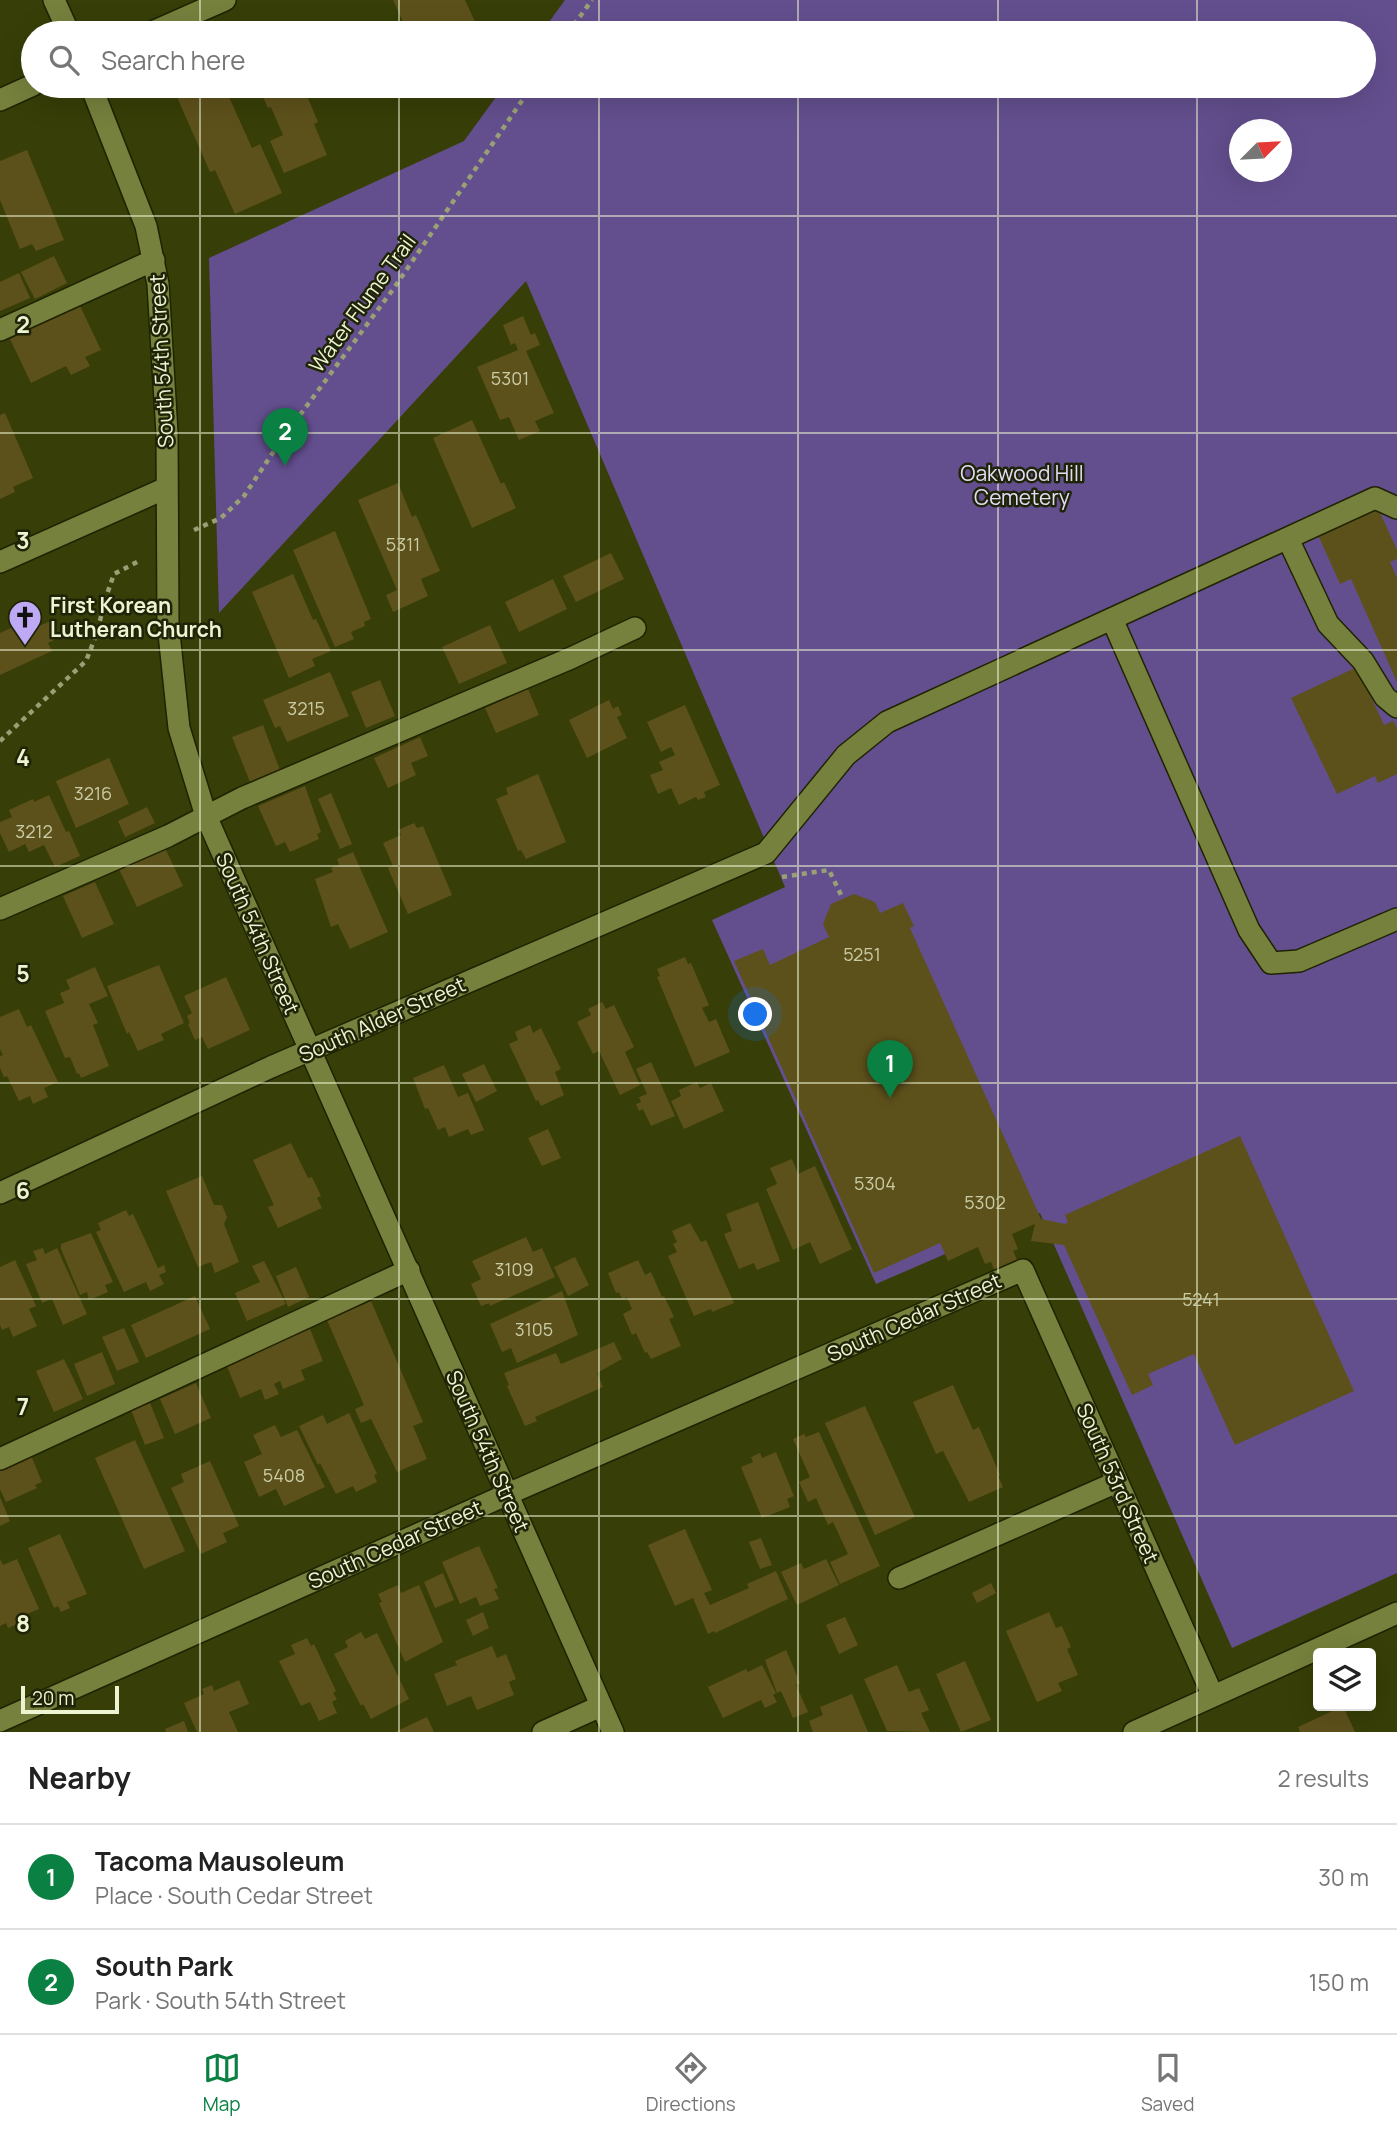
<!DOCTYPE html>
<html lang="en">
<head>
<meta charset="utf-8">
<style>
	body { margin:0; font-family:Manrope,sans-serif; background:#f2f2f2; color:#222 }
	.controls { position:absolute; right:21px; bottom:21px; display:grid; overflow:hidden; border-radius:7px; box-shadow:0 7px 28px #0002 }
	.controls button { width:63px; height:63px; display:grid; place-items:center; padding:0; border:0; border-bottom:2px solid #e0e0e0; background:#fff; color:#222; font:35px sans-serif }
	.compass { position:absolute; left:1229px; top:119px; width:63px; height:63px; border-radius:50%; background:#fff; box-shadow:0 7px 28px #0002; rotate:66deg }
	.scale { position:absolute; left:21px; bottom:18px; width:98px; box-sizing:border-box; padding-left:7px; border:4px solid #edf4d2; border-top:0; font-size:19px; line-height:24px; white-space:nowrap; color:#edf4d2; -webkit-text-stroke:5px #1f2307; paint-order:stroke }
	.you { position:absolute; left:756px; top:1015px; width:24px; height:24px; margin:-18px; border:5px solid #fff; border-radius:50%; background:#1a73e8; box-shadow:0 0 0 10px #1a73e833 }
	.badge { display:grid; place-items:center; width:46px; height:46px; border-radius:50%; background:#0b8043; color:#fff; font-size:23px; font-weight:700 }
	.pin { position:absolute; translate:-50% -58px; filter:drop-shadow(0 2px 4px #0008) }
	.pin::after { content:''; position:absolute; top:37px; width:24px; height:21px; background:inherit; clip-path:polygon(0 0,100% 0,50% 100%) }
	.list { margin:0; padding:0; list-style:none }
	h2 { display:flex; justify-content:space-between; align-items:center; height:91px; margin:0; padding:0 28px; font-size:30px }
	h2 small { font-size:23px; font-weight:400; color:#767676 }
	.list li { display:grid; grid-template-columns:46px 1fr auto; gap:21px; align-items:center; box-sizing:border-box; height:105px; padding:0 28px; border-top:2px solid #e0e0e0 }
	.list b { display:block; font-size:26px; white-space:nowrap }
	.list p { margin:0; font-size:23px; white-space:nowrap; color:#767676 }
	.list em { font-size:23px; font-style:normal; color:#767676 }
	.icon { flex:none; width:38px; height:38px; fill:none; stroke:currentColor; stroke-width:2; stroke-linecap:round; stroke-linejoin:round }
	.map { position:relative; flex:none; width:1397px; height:1732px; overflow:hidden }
	.search { position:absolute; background:#fff; box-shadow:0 7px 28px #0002; left:21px; right:21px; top:21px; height:77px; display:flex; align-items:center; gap:18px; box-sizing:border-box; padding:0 24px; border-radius:38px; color:#767676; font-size:26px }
	.sheet { height:301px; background:#fff }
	nav { display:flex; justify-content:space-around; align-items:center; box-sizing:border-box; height:98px; border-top:2px solid #e0e0e0; background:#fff; font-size:19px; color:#767676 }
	nav a { display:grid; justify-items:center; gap:4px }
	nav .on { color:#0b8043 }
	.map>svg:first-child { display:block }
	.green { fill:#634f8e; fill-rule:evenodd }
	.building { fill:#5d511b }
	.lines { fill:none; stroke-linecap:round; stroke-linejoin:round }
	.minor-casing { stroke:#1f2301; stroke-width:24 }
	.path { stroke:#99a075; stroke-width:4.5; stroke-dasharray:5 5; stroke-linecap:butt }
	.minor { stroke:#76813d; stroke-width:21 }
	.grid { fill:none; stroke:#edf4d2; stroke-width:2; stroke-opacity:0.55 }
	.labels { text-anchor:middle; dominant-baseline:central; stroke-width:5; stroke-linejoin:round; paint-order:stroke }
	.number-label { font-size:18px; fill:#c9cba4 }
	.street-label { font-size:21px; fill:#edf4d2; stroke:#1f2307 }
	.park-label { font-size:21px; fill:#e2ddf5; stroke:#1f2307 }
	.poi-label { font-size:21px; font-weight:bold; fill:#edf4d2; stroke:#1f2307; text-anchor:start }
	.grid-label { font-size:23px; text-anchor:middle; font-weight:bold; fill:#edf4d2; stroke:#1f2307; stroke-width:5; stroke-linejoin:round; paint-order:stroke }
</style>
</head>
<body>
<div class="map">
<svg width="1397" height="1732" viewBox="0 0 1397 1732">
	<rect width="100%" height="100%" fill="#373e07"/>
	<!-- green -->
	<path class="green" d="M565,0h832v1573l-165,75 -192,-435 -164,71 -164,-364 73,-33 -259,-606 -307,332 -10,-355 255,-117 40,-55h860v-53h-823zM1240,130h42v42h-42z"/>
	<!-- building -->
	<g class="building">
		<polygon points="393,0 465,0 477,26 461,33 408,33"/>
		<polygon points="178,86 224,86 252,148 260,144 282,193 235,214 215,170 210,172 173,88"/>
		<polygon points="258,86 297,86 300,93 305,91 318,122 314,124 327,155 284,173 270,141 283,135 271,107 268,108"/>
		<polygon points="27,150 64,240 36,251 32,244 20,249 0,200 0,161"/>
		<polygon points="54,256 67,283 35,299 21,272"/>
		<polygon points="19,273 30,298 0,311 0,282"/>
		<polygon points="80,306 101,350 85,357 90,366 71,375 66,366 31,383 10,339"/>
		<polygon points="523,316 531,335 535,333 540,345 526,351 554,413 535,421 540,431 519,440 509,417 500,420 477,367 518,350 515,343 511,345 503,325"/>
		<polygon points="5,413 33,478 13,487 15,492 0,499 0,415"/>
		<polygon points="472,420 501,484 504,482 516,508 472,528 433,438"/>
		<polygon points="398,483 412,517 416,515 440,571 421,579 428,596 393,612 386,595 397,590 358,500"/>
		<polygon points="1378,508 1397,550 1397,559 1390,562 1397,578 1397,682 1351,579 1340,584 1318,535"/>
		<polygon points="335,531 371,619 364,622 365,626 351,632 354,639 335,647 293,550"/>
		<polygon points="611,553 624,579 576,602 563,576"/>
		<polygon points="293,574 313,620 316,619 331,651 312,659 315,666 289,678 252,592"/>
		<polygon points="553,579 567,609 519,632 505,602"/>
		<polygon points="35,617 39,626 51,621 58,638 48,643 52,651 0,675 0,633"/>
		<polygon points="490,625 507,663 459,684 442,647"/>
		<polygon points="1357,667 1384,725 1393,721 1397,728 1397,774 1378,783 1375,776 1337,794 1291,698"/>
		<polygon points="330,672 349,716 287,742 280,726 275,728 263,700"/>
		<polygon points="380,680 395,716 366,728 351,692"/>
		<polygon points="528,689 539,715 496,733 485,708"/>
		<polygon points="609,700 613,709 618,706 622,715 617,717 627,738 587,758 569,720"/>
		<polygon points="685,705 720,785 704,792 706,797 698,800 696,797 679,805 671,788 658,794 650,775 663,770 659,762 675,755 671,747 661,752 647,722"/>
		<polygon points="263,725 280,770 250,782 232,737"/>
		<polygon points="420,737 428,756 411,763 416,775 388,788 374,758"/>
		<polygon points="109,758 129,804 76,828 56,781"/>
		<polygon points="538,774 566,842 526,859 521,850 518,851 496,799 508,794 506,788"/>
		<polygon points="305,786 321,832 317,834 319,839 290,852 285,842 276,846 258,806"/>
		<polygon points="331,793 352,844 340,849 318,799"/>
		<polygon points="49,795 66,832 69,831 80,856 55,867 44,845 29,852 25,844 9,852 0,833 0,822 12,817 9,810 33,799 34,802"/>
		<polygon points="147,807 155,823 125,837 118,821"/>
		<polygon points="414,823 417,828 423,826 452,895 408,914 388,868 393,866 383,843 401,835 398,830"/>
		<polygon points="165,848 183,886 137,907 119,869"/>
		<polygon points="353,852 388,932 350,949 338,924 331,927 315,879 333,872 331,868 339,865 337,859"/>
		<polygon points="95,882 114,924 82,938 63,896"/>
		<polygon points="854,894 875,902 880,913 903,903 914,926 910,928 1041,1219 1065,1224 1068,1222 1065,1215 1240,1136 1354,1391 1235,1445 1194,1354 1148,1374 1153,1385 1132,1395 1064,1245 1031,1241 1035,1224 1012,1234 1018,1249 1013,1251 1020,1266 997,1276 991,1262 985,1264 978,1247 948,1261 940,1243 874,1273 734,961 763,949 770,965 829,937 823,924 831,904"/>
		<polygon points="685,957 688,964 691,963 709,1005 702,1008 709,1022 716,1019 730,1052 695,1067 657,977 660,976 657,969"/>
		<polygon points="159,965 184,1023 161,1034 164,1040 138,1051 129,1032 127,1034 107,986"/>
		<polygon points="95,967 108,996 89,1004 98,1023 93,1025 109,1066 81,1078 79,1073 77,1074 70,1057 65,1058 45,1011 64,1003 60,993 70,989 66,980"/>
		<polygon points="226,977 250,1030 208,1049 202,1037 195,1040 188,1024 190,1023 187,1016 192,1013 184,996"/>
		<polygon points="602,1002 606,1009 614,1005 634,1047 625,1052 640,1085 620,1095 599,1051 593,1054 577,1022 591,1015 588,1009"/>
		<polygon points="19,1009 27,1027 31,1025 58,1082 44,1088 48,1097 33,1104 30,1096 19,1101 7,1076 4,1077 0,1068 0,1056 3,1055 0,1049 0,1017"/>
		<polygon points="530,1025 533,1033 541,1028 561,1069 555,1072 564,1095 541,1106 538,1100 536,1101 509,1044 518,1040 515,1032"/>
		<polygon points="651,1062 675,1116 651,1126 643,1109 639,1111 636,1104 641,1102 639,1097 647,1094 636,1069"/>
		<polygon points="484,1064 497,1091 476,1102 462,1074"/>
		<polygon points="444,1065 458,1097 468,1093 484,1130 471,1135 468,1129 449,1137 445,1127 438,1130 428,1108 425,1109 413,1078"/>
		<polygon points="697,1082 700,1088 711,1083 724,1111 684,1129 671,1101 681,1096 679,1090"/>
		<polygon points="548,1129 561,1158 542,1166 528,1138"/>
		<polygon points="291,1143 308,1178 312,1177 321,1196 317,1198 322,1208 278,1228 268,1207 274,1205 253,1160"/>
		<polygon points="792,1159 798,1174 815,1166 852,1249 820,1264 810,1242 793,1250 766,1189 777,1184 770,1168"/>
		<polygon points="202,1176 214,1205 222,1205 227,1217 224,1224 239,1262 215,1273 211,1262 198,1267 166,1191"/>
		<polygon points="758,1202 780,1261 757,1270 754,1263 739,1269 724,1234 732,1231 726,1214"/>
		<polygon points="126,1210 129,1216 133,1214 158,1268 164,1265 166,1272 159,1275 164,1284 150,1291 146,1282 124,1292 96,1232 101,1230 98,1223"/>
		<polygon points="690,1223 701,1242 706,1240 734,1303 712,1312 711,1309 694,1316 668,1256 677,1252 673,1244 677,1242 672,1231"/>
		<polygon points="91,1233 113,1282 105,1285 108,1292 89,1300 87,1292 80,1295 61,1249 61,1244"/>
		<polygon points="526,1237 533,1252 542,1248 555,1277 490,1306 489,1303 481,1306 471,1284 481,1279 472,1261"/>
		<polygon points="43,1248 45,1254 57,1248 87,1314 63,1325 52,1299 42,1303 26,1264 37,1260 33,1251"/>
		<polygon points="575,1257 589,1285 568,1296 554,1267"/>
		<polygon points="15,1260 36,1306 29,1309 37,1326 13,1337 9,1327 2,1330 0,1325 0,1267"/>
		<polygon points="638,1260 645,1275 651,1272 662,1297 664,1296 674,1317 669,1319 681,1346 651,1359 647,1352 645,1353 636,1333 632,1335 623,1314 632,1309 627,1297 622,1299 619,1292 616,1293 608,1273"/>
		<polygon points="264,1261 286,1304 247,1321 235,1293 260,1282 252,1266"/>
		<polygon points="296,1267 309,1297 288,1307 276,1276"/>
		<polygon points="562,1291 578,1335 517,1363 511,1348 502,1352 490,1324"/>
		<polygon points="195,1296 210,1329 146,1358 131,1325"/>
		<polygon points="371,1301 423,1422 413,1426 427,1459 397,1472 371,1419 361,1423 355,1409 364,1405 327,1320"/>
		<polygon points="124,1328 139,1362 117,1371 102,1337"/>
		<polygon points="310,1329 323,1361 301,1370 305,1380 283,1389 280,1381 274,1384 279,1394 265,1400 261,1389 240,1398 226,1364"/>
		<polygon points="614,1342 622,1359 597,1373 603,1387 535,1417 537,1421 525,1426 507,1386 509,1385 504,1373 556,1353 561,1364"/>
		<polygon points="102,1352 115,1384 87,1396 74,1364"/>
		<polygon points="64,1359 83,1399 54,1412 36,1371"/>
		<polygon points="196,1383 211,1418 175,1434 160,1399"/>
		<polygon points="953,1385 973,1430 979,1427 1000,1475 998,1476 1003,1487 969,1502 943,1451 936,1454 913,1402"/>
		<polygon points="150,1403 164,1438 145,1445 131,1410"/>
		<polygon points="865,1406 915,1517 875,1535 825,1423"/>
		<polygon points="349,1413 377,1474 374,1475 377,1482 356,1492 353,1486 336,1494 320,1463 318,1465 299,1426 323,1415 327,1424"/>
		<polygon points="275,1425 281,1437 297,1430 325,1487 284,1506 276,1489 259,1497 244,1462 262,1454 253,1435"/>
		<polygon points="819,1432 880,1566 840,1584 830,1562 848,1554 833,1522 828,1525 816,1498 808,1502 799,1482 810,1477 793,1439 804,1434 806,1437"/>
		<polygon points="135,1440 185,1551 144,1569 95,1458"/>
		<polygon points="776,1452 794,1496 787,1499 790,1507 762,1518 741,1467 753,1462 751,1457 760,1453 762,1458"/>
		<polygon points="30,1453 42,1482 35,1485 37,1488 6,1502 0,1489 0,1467"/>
		<polygon points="210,1461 239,1526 223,1533 227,1542 201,1554 171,1488 184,1482 181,1474"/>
		<polygon points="0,1497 10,1521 0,1526"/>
		<polygon points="685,1529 712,1590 704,1593 710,1605 749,1588 747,1584 776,1571 788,1599 715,1633 714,1631 708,1634 693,1598 675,1606 648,1545"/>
		<polygon points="60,1534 87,1594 67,1602 70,1608 61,1612 58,1606 54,1608 28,1548"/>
		<polygon points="761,1538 772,1565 760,1569 749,1542"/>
		<polygon points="479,1546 498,1588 494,1589 499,1599 480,1606 476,1597 460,1604 442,1562"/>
		<polygon points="0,1559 3,1565 17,1559 39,1609 27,1614 30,1619 8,1628 6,1623 0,1626"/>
		<polygon points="826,1559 839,1585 797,1605 781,1572 801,1563 804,1569"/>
		<polygon points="443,1573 454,1600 435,1608 424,1582"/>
		<polygon points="991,1583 996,1593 977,1603 972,1593"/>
		<polygon points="398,1585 401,1593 419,1585 443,1642 405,1662 379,1603 382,1602 378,1594"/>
		<polygon points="483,1612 489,1628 473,1636 466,1620"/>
		<polygon points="1049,1612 1056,1628 1062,1626 1071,1647 1067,1649 1078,1675 1058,1683 1062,1691 1037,1702 1006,1631"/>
		<polygon points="845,1617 858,1645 839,1654 826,1625"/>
		<polygon points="361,1632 365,1639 377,1633 409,1699 371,1719 363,1704 361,1706 334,1654 348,1647 345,1641"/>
		<polygon points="307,1638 311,1646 314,1644 336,1691 333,1693 337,1699 332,1702 337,1713 319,1721 310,1702 301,1706 279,1661 295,1654 291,1645"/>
		<polygon points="492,1646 497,1658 506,1654 516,1679 509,1682 514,1695 477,1710 471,1696 447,1706 434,1674 457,1665 455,1661"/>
		<polygon points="786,1650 800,1683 796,1685 808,1712 793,1718 781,1691 777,1693 765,1660"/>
		<polygon points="965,1661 991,1720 961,1732 936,1674"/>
		<polygon points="762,1665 776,1693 773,1695 777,1702 765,1708 761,1700 723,1718 708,1687 746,1669 748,1672"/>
		<polygon points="897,1665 909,1692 919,1688 929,1710 921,1713 930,1732 887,1731 864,1679"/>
		<polygon points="239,1680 249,1704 229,1712 238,1732 197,1732 184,1703 204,1694 202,1689 212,1685 214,1691"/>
		<polygon points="852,1694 868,1732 813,1732 809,1721 823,1715 820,1707"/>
		<polygon points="1343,1706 1355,1732 1300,1732 1298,1727"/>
		<polygon points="427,1717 434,1732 395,1732"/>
		<polygon points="184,1721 188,1732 166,1732 165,1729"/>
	</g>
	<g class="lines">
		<defs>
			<g id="minor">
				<polyline points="54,0 69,33"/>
				<polyline points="150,33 225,0"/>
				<polyline points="91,86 146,226 158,284 167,433 168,624 179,728 206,816 613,1732"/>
				<polyline points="0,100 33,85"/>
				<polyline points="0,330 154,260"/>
				<polyline points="1288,539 1328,624 1363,661 1385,697 1397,707"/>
				<polyline points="0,562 166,488"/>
				<polyline points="1112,619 1249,930 1271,963 1299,961 1397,919"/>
				<polyline points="0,909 168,836 242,798 571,658 635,628"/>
				<polyline points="0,1193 271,1067 766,853 846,755 887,722 1375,498 1397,508"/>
				<polyline points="0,1459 409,1270"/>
				<polyline points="899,1578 1117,1482"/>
				<polyline points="0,1721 508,1494 1023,1270 1213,1696"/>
				<polyline points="543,1732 601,1706"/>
				<polyline points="1134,1732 1397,1613"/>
			</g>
		</defs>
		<!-- minor casing -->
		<use href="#minor" class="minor-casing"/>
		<!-- path -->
		<g class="path">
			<polyline points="568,33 592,0"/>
			<polyline points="194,530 221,518 244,496 280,442 394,288 532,86"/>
			<polyline points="0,741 86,661 97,633 105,600 114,574 141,560"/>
			<polyline points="782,877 829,870 843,899"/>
		</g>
		<!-- minor -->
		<use href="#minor" class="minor"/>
	</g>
	<!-- grid -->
	<path class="grid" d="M200,0v33M399,0v33M599,0v33M798,0v33M998,0v33M1197,0v33M200,86v1646M399,86v1646M599,86v1646M798,86v1646M998,86v1646M1197,86v1646M0,216h1397M0,433h1397M0,650h1397M0,866h1397M0,1083h1397M0,1299h1397M0,1516h1397"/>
	<!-- icons -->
	<defs>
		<symbol id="church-pin" viewBox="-11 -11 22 30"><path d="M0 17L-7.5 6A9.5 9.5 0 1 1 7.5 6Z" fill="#bea9f5" stroke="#1f2307"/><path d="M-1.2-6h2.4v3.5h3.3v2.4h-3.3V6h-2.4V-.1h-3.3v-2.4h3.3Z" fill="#111"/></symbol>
	</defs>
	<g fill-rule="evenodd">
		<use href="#church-pin" x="6" y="598" width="38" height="52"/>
	</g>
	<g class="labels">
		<!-- number labels -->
		<g class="number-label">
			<text x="510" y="378">5301</text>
			<text x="403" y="544">5311</text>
			<text x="306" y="708">3215</text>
			<text x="93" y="793">3216</text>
			<text x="34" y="831">3212</text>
			<text x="862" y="954">5251</text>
			<text x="875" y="1183">5304</text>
			<text x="985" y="1202">5302</text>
			<text x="514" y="1269">3109</text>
			<text x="1201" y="1299">5241</text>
			<text x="534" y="1329">3105</text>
			<text x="284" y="1475">5408</text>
		</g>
		<!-- street labels -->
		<g class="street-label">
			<text transform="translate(362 303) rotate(-54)">Water Flume Trail</text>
			<text transform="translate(161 361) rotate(-93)">South 54th Street</text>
			<text transform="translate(258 933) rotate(66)">South 54th Street</text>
			<text transform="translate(382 1019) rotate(-24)">South Alder Street</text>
			<text transform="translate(914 1317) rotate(-24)">South Cedar Street</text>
			<text transform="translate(488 1451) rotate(66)">South 54th Street</text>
			<text transform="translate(1118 1483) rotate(66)">South 53rd Street</text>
			<text transform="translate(395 1544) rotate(-24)">South Cedar Street</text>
		</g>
		<!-- park labels -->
		<g class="park-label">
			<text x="1022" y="473">Oakwood Hill<tspan x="1022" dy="24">Cemetery</tspan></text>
		</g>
		<!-- poi labels -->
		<g class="poi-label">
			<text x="50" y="605">First Korean<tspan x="50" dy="24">Lutheran Church</tspan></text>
		</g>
	</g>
	<g class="grid-label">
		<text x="23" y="333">2</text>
		<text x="23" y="549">3</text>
		<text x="23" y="766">4</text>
		<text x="23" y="982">5</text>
		<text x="23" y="1199">6</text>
		<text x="23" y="1415">7</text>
		<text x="23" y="1632">8</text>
	</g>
</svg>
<div class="controls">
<button><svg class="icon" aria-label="layers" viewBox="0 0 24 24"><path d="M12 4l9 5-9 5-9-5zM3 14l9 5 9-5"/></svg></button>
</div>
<svg class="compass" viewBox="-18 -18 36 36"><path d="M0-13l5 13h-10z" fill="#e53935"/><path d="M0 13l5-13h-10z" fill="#767676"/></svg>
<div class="scale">20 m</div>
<div class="you"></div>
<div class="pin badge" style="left:890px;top:1098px">1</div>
<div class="pin badge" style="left:285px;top:466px">2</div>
<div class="search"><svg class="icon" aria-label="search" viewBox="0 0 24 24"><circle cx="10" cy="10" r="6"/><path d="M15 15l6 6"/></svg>Search here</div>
</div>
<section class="sheet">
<h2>Nearby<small>2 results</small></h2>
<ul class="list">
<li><span class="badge">1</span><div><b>Tacoma Mausoleum</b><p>Place · South Cedar Street</p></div><em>30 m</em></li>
<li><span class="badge">2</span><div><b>South Park</b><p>Park · South 54th Street</p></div><em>150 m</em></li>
</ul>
</section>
<nav>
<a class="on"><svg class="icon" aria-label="map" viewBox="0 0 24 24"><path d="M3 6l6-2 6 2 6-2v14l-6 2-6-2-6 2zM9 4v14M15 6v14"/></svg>Map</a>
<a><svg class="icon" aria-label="directions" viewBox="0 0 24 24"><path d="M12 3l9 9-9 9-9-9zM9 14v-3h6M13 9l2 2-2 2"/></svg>Directions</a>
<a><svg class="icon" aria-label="saved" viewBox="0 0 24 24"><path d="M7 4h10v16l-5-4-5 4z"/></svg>Saved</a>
</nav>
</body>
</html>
